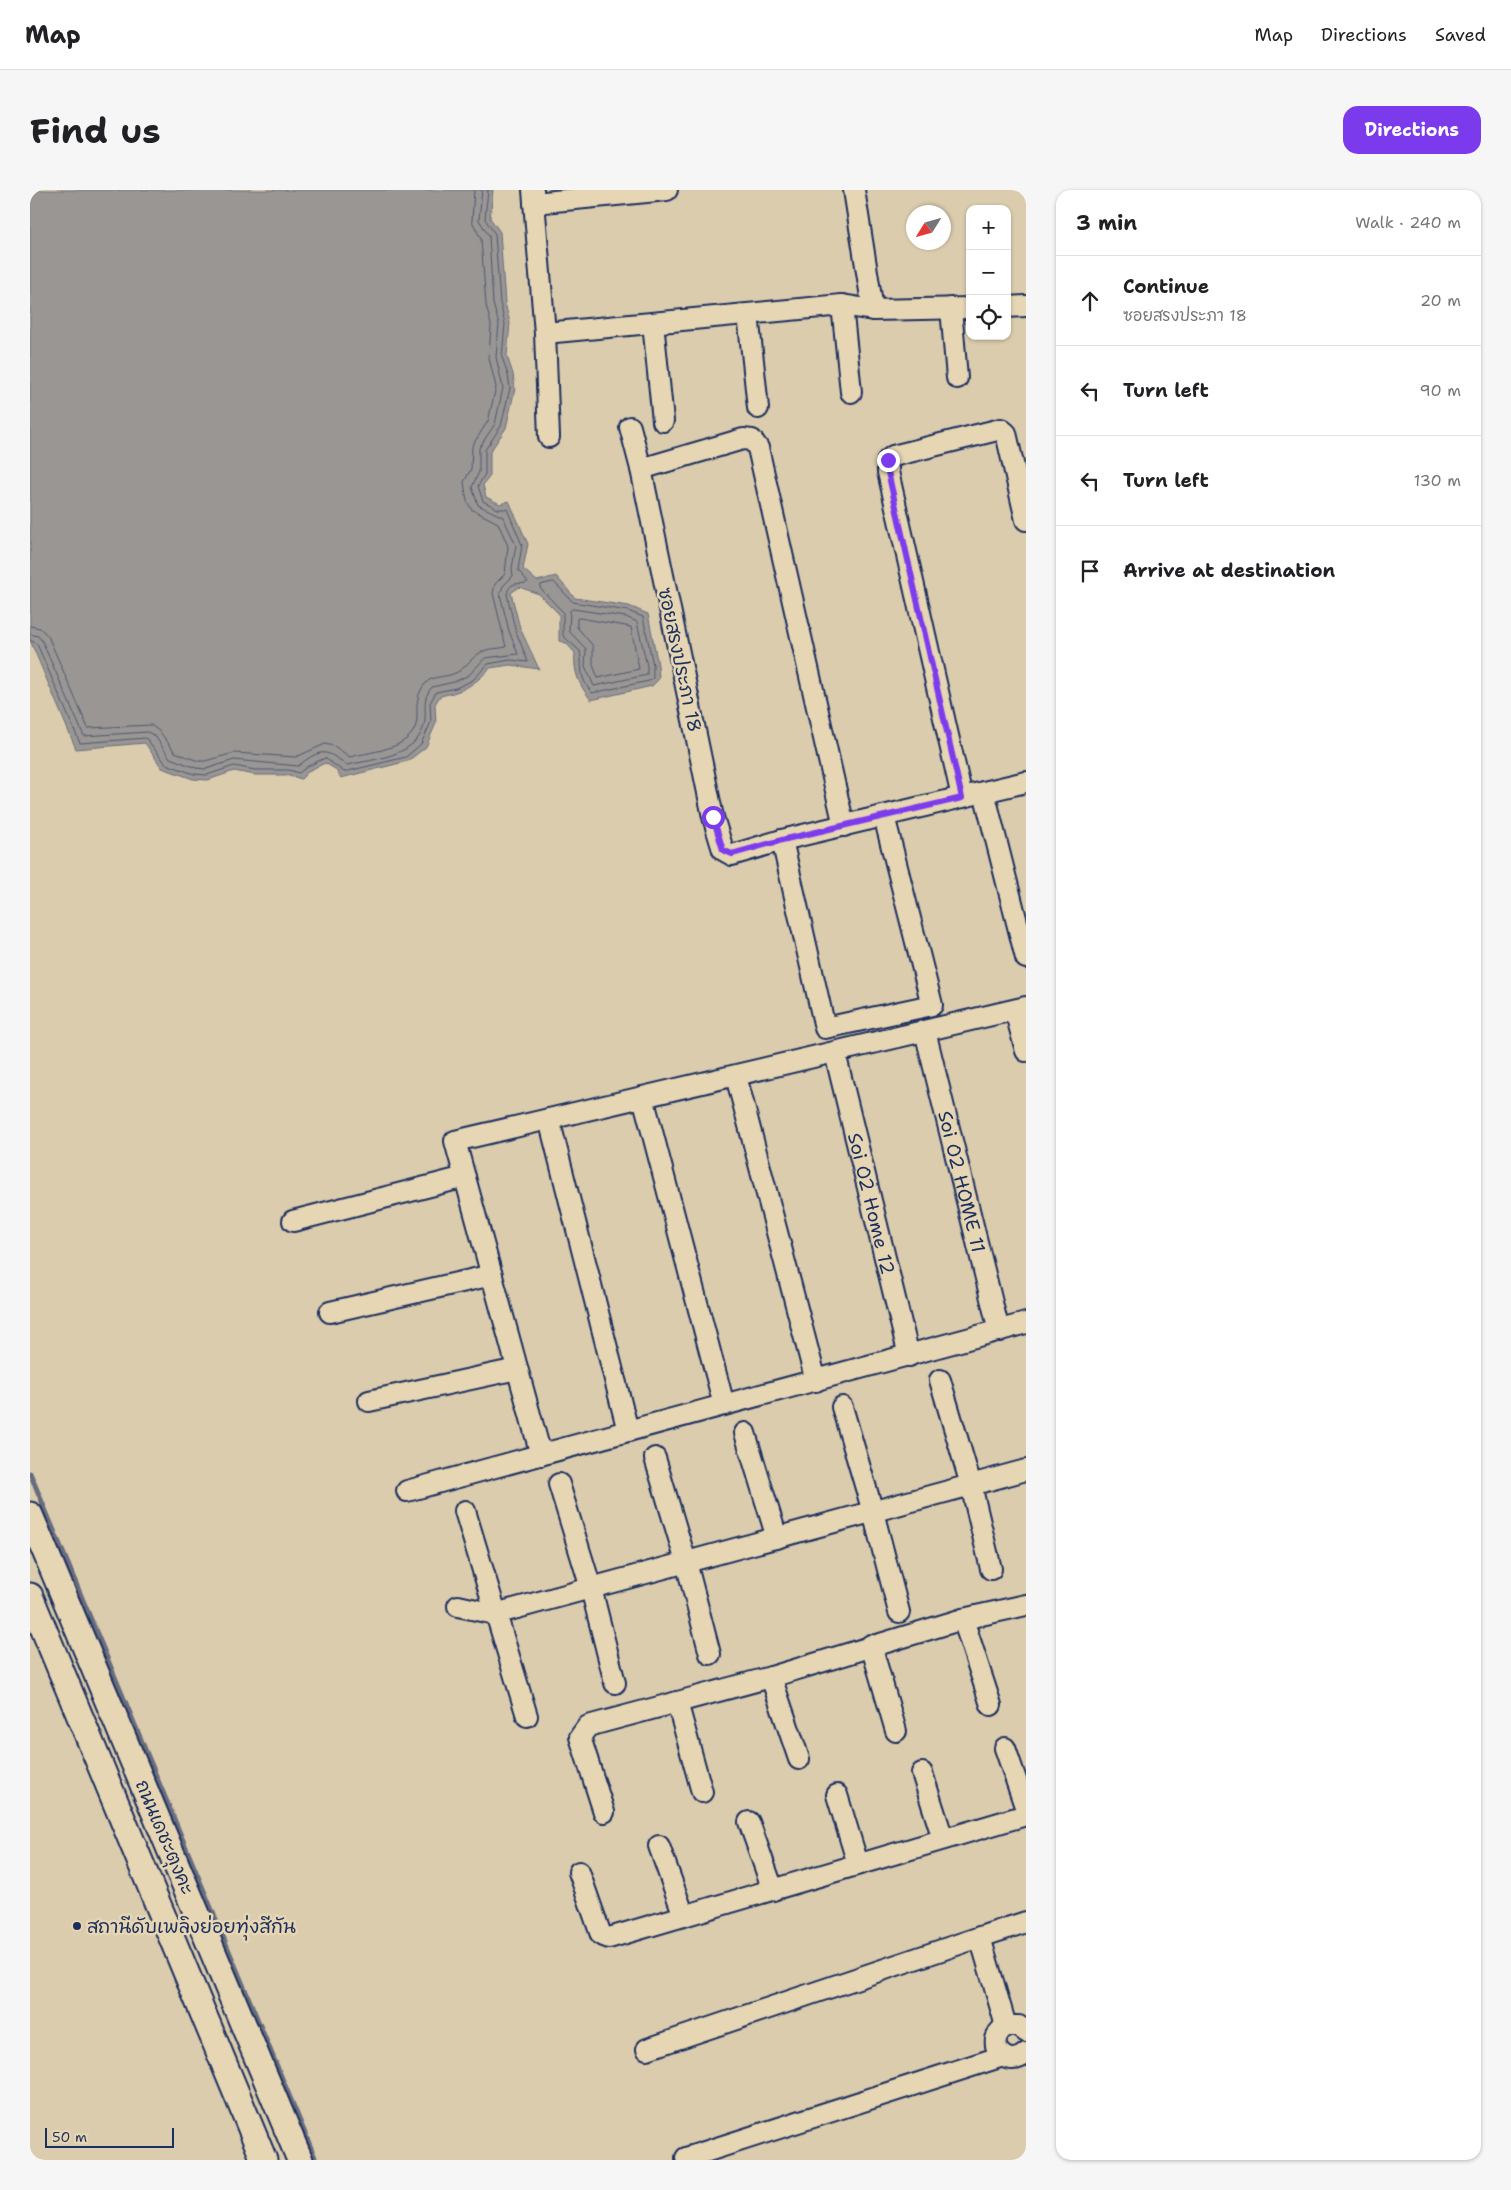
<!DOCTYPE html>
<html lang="en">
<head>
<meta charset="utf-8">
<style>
	body { margin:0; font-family:"Shantell Sans","Playpen Sans Thai",sans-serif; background:#f6f6f6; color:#202124 }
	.controls { position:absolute; right:15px; top:15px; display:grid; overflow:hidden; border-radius:10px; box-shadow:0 1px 4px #0004 }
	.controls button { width:45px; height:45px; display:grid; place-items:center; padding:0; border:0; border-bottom:1px solid #e0e0e0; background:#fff; color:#202124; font:25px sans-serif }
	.compass { position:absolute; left:876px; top:15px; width:45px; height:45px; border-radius:50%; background:#fff; box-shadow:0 1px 4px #0004; rotate:233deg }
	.scale { position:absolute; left:15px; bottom:12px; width:129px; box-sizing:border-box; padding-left:5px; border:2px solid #1b2f5e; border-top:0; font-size:14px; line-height:18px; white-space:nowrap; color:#1b2f5e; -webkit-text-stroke:4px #e7d6b3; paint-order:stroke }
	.stop { position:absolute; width:15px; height:15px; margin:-11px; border:4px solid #7c3aed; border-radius:50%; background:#fff }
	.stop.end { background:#7c3aed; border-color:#fff; box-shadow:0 1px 5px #0008 }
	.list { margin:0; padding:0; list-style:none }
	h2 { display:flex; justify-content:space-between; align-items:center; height:65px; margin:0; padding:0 20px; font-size:21px }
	h2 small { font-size:16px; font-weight:400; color:#757577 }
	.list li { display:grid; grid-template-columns:32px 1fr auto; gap:15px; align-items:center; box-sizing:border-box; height:90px; padding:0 20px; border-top:1px solid #e0e0e0 }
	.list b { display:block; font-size:19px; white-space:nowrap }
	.list p { margin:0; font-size:16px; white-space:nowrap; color:#757577 }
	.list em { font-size:16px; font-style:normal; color:#757577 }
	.icon { flex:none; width:28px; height:28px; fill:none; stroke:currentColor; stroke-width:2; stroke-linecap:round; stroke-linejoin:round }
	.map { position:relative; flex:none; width:996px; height:1970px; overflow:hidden; border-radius:15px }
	header { display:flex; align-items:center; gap:30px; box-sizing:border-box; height:70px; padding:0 25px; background:#fff; border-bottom:1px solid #e0e0e0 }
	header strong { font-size:24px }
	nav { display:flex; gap:28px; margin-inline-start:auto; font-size:18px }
	.intro { display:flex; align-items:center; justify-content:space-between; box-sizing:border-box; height:120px; padding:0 30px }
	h1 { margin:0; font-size:35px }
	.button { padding:12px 22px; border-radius:15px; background:#7c3aed; color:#fff; font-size:18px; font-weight:700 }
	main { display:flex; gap:30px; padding:0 30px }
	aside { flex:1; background:#fff; border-radius:15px; box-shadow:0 1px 4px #0004 }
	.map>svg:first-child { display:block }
	.water { fill:#999693; stroke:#676d7e }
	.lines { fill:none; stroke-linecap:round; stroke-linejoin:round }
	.shore { stroke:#4d5873; stroke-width:1 }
	.stream { stroke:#676d7e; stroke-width:5 }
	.minor-casing { stroke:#1b2f5e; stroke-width:24 }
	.tertiary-casing { stroke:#1b2f5e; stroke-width:29 }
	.minor { stroke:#e7d6b3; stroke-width:20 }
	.tertiary { stroke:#e7d6b3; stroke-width:25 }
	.route { stroke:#7c3aed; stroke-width:6 }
	.poi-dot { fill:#1b2f5e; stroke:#e7d6b3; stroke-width:2 }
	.labels { text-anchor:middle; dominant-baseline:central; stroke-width:5; stroke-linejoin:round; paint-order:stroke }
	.street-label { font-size:19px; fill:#1b2f5e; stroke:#e7d6b3 }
	.poi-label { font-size:19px; fill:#1b2f5e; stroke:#e7d6b3; text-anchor:start }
</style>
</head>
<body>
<header>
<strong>Map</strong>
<nav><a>Map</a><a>Directions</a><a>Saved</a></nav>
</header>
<div class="intro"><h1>Find us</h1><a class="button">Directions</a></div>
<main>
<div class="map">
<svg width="996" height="1970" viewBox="0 0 996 1970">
	<rect width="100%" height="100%" fill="#dbccae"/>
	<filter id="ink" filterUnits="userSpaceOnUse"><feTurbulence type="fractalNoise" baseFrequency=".02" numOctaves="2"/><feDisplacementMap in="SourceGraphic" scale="10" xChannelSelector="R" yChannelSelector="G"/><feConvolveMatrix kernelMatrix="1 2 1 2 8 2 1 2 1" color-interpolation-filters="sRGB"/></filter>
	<g filter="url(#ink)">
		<!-- water -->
		<path class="water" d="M0,0h463l-3,28 10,14 5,71 5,20 -3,33 6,18 2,15 -9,39 -16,24v24l-7,9 3,12 14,7 9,-3 19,43 -5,25 14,12 19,-5 19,22 54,8 19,8 10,51 1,14 -7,7 -61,14c-12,-15 -18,-28 -16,-47l-9,-10 -7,-2v-27l-20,-20 -20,-7 -8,6 9,35 19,41 -29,-4 -20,3c-15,17 -28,24 -50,28l-5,8 1,19 -10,24 -18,14 -67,17 -6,-9 -10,-6 -15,7 -9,9 -12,-4h-34l-21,-4 -26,9 -15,-1 -31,-11 -17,-25 -69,6 -46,-109z"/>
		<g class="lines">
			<!-- shore -->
			<g class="shore">
				<path d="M524,392l19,20 55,9 15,6 10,48v13l-4,3 -57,12c-14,-17 -9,-24 -12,-42l-17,-15v-24l-23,-24 1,-3z"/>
				<polygon points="543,419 596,427 607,432 617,476 617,485 564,496 555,476 556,459 539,441 540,421"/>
				<polygon points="550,428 601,437 609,479 568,488 563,475 563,456 547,437 547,429"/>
				<path d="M0,436l10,2 8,8 40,92 63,-3 9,7 15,20 23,9h7l29,-8 62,4 29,-13 9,2 16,11c23,-6 67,-8 67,-40 0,-13 -1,-22 8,-33 7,-9 18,-6 28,-10 12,-4 16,-15 27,-21 7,-5 18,-4 26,-6l-13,-54 2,-9 10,-10 3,-28 -10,-23 -27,-14 -4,-8 -3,-19 7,-13 1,-23 16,-25 8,-34 -7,-29 2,-33 -5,-20 -5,-66 -9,-18 2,-31"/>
				<path d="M0,444l8,2 4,5 42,95 64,-4 7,4 15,22 26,10 10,1 28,-9 64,6c23,-18 27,-17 49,-1 28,-6 74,-9 78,-45 1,-14 -3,-21 7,-33l22,-5 15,-7 16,-17 33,-4 -9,-23 -9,-37 3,-8 10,-10 -1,-8 4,-23 -13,-28 -25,-12 -6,-18 7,-15v-24l16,-24 8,-36 -7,-31 3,-33 -6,-20 -4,-68 -10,-16 3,-30"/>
				<path d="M0,450l7,4 43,99 66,-5 20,26 28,10 13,1 27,-9 21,4h34l10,3 9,-7 17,-8 19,14 62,-15 15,-13 10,-22 -1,-19 6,-11 20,-4 17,-8 15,-16 22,-4 18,2 -13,-33 -8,-35c3,-15 14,-8 21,-12l-10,-12 4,-25 -15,-36h-9l-15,-8 -5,-15 7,-12v-24l16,-24 9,-38 -2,-13 -6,-18 3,-33 -5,-21 -5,-69 -10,-15 3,-29"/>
			</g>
			<!-- stream -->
			<polyline class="stream" points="0,1283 286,1970"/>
			<defs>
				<g id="minor">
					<polyline points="503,0 515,143 519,247"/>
					<polyline points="824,0 843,120"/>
					<polyline points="504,13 637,0"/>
					<polyline points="812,115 821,202"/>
					<polyline points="977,117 996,116"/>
					<polyline points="921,118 927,188"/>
					<polyline points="718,124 728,218"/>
					<polyline points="623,133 633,231"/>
					<polyline points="515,143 812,115 843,120 940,118"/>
					<polyline points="600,237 611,279 683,627 693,660 702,665 752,650 996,592"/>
					<polyline points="611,279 713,249 722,250 728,258 814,636"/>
					<polyline points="954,602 996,768"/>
					<polyline points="932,607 858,282 858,270 863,266 971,239 976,243 996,330"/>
					<polyline points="752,650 795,838 902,815 854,626"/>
					<polyline points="985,820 996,861"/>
					<path id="s1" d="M895,841l74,300"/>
					<path id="s2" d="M805,863l74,303"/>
					<polyline points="706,886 786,1191"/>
					<polyline points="613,907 694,1215"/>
					<polyline points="519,929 598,1241"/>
					<polyline points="263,1031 435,987"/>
					<polyline points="300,1122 462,1085"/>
					<polyline points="910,1190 941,1295 961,1379"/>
					<polyline points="339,1211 487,1179"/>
					<polyline points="812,1217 843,1322 869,1422"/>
					<polyline points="715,1243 747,1348"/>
					<polyline points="511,1265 425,951 996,817"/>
					<polyline points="625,1268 656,1372 680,1464"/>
					<polyline points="529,1294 561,1398 585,1493"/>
					<polyline points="377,1301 996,1133"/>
					<polyline points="435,1321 497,1526"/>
					<polyline points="428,1416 465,1424 996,1280"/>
					<polyline points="933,1429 961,1515"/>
					<polyline points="841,1455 866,1541"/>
					<polyline points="741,1487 769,1569"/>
					<polyline points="647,1512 672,1602"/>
					<polyline points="975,1558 996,1619"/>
					<polyline points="892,1583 913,1649"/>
					<polyline points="807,1605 828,1674"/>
					<polyline points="574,1622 550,1547 558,1536 741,1487 933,1429 996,1415"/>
					<polyline points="719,1632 743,1700"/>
					<polyline points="629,1656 654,1726"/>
					<polyline points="549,1682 571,1745 579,1748 996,1625"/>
					<polyline points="950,1747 996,1732"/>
					<path d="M996,1842l-7,-6h-13c-25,16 1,46 20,27"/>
					<polyline points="617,1859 950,1747 976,1836"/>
					<polyline points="656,1968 973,1866"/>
				</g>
				<g id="tertiary">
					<polyline points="0,1325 270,1970"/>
					<polyline points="0,1406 234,1970"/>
				</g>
			</defs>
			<!-- minor casing -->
			<use href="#minor" class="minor-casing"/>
			<!-- tertiary casing -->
			<use href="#tertiary" class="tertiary-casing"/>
			<!-- minor -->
			<use href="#minor" class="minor"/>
			<!-- tertiary -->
			<use href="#tertiary" class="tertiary"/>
		</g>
	</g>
	<g class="lines" filter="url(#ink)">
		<!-- route -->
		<polyline class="route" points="683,627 693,660 702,664 752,650 932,608 858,282 858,270"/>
	</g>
	<!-- markers -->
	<circle class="poi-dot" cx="47" cy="1736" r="5"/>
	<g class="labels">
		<!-- street labels -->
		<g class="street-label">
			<text transform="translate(650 470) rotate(78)">ซอยสรงประภา 18</text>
			<text stroke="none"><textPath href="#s1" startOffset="155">Soi O2 HOME 11</textPath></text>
			<text stroke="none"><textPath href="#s2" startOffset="155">Soi O2 Home 12</textPath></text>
			<text transform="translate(135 1647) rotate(67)">ถนนเดชะตุงคะ</text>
		</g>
		<!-- poi labels -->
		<g class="poi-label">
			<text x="57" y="1736">สถานีดับเพลิงย่อยทุ่งสีกัน</text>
		</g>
	</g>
</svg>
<div class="controls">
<button>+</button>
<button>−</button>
<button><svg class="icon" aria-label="locate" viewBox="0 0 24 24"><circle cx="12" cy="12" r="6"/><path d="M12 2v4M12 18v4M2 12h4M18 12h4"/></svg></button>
</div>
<svg class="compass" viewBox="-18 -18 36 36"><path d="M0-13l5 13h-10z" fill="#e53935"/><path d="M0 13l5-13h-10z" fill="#757577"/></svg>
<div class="scale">50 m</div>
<div class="stop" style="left:683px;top:627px"></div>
<div class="stop end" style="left:858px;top:270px"></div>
</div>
<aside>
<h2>3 min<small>Walk · 240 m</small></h2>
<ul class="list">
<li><svg class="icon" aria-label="ahead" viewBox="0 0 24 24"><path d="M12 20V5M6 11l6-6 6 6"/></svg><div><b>Continue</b><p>ซอยสรงประภา 18</p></div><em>20 m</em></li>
<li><svg class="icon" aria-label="left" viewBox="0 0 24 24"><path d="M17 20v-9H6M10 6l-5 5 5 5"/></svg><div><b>Turn left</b></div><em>90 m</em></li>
<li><svg class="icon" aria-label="left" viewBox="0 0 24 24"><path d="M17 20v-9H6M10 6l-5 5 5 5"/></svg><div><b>Turn left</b></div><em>130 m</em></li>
<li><svg class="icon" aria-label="arrive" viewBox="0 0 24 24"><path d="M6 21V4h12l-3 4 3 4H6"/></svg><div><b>Arrive at destination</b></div></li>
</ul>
</aside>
</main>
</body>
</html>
